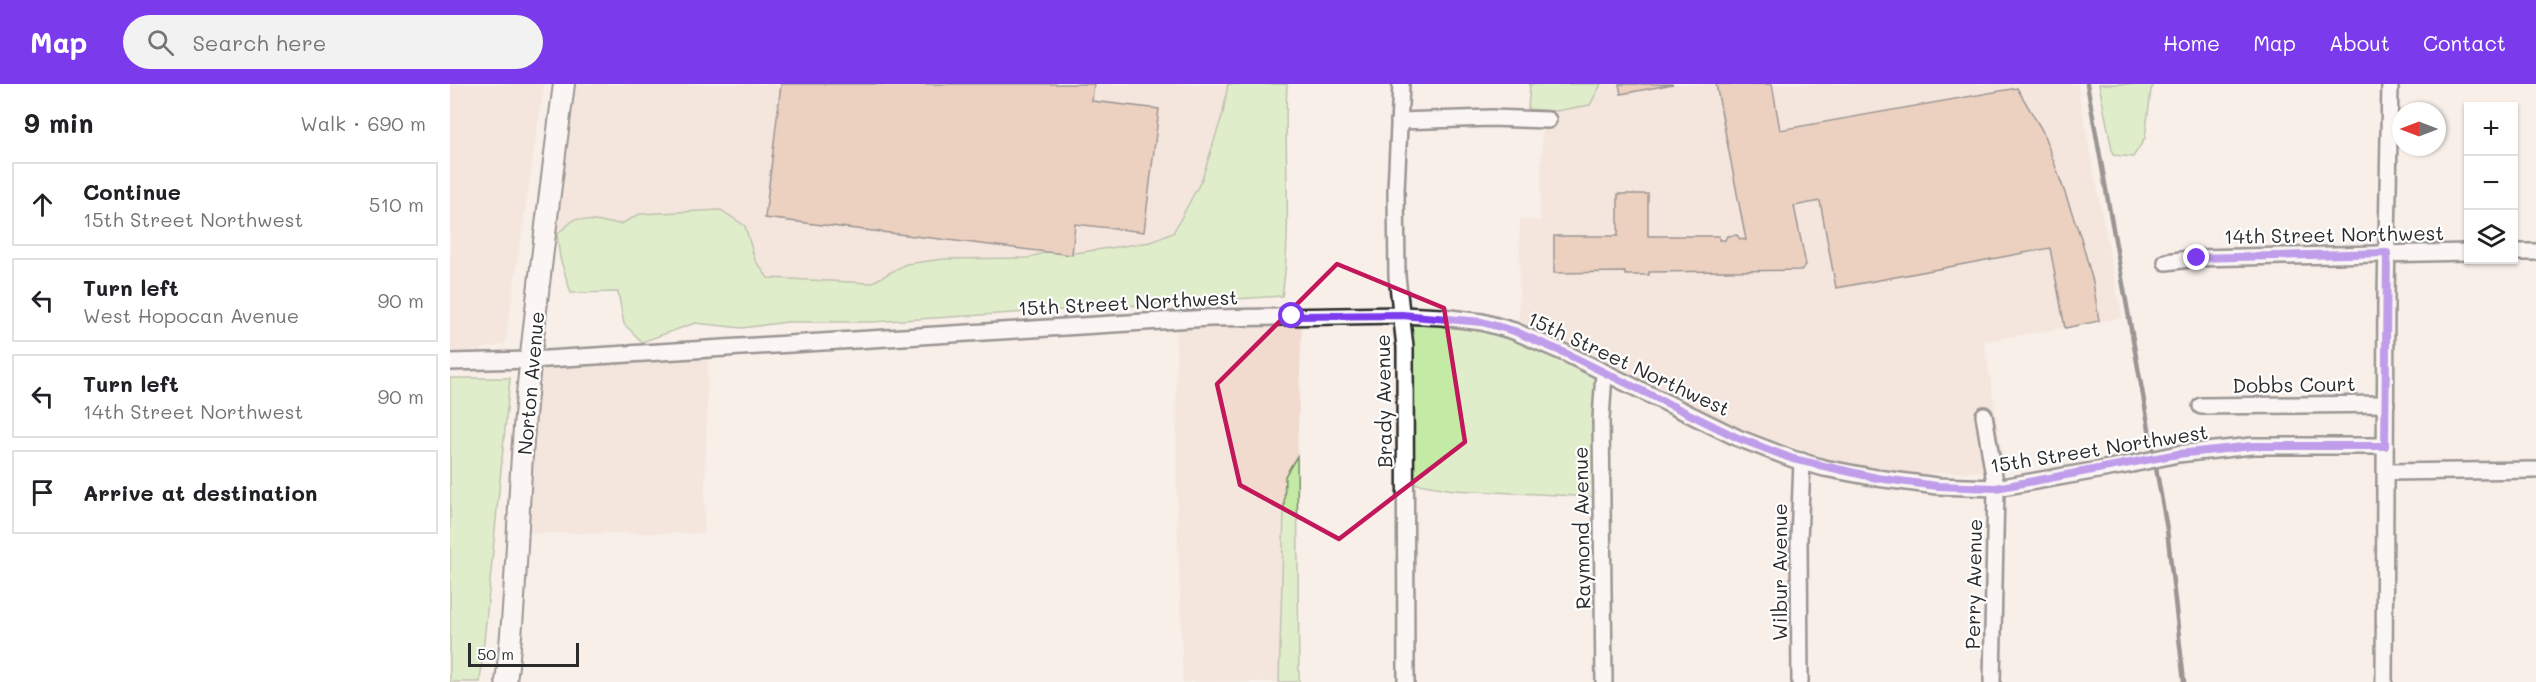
<!DOCTYPE html>
<html lang="en">
<head>
<meta charset="utf-8">
<style>
	body { margin:0; font-family:Mali,sans-serif; background:#f2f2f2; color:#202124 }
	.controls { position:absolute; right:18px; top:18px; display:grid; overflow:hidden; border-radius:0px; box-shadow:0 2px 4px #0004 }
	.controls button { width:54px; height:54px; display:grid; place-items:center; padding:0; border:0; border-bottom:2px solid #e0e0e0; background:#fff; color:#202124; font:30px sans-serif }
	.compass { position:absolute; left:1942px; top:18px; width:54px; height:54px; border-radius:50%; background:#fff; box-shadow:0 2px 4px #0004; rotate:270deg }
	.scale { position:absolute; left:18px; bottom:15px; width:111px; box-sizing:border-box; padding-left:6px; border:3px solid #2b2b2b; border-top:0; font-size:16px; line-height:21px; white-space:nowrap; color:#2b2b2b; -webkit-text-stroke:4px #fff; paint-order:stroke }
	.stop { position:absolute; width:18px; height:18px; margin:-14px; border:4px solid #7c3aed; border-radius:50%; background:#fff }
	.stop.end { background:#7c3aed; border-color:#fff; box-shadow:0 2px 6px #0008 }
	.list { margin:0; padding:0; list-style:none }
	h2 { display:flex; justify-content:space-between; align-items:center; height:78px; margin:0; padding:0 24px; font-size:26px }
	h2 small { font-size:20px; font-weight:400; color:#757577 }
	.list li { display:grid; grid-template-columns:39px 1fr auto; gap:18px; align-items:center; box-sizing:border-box; height:84px; margin:0 12px 12px; padding:0 12px; border:2px solid #e0e0e0; border-radius:0px }
	.list b { display:block; font-size:22px; white-space:nowrap }
	.list p { margin:0; font-size:20px; white-space:nowrap; color:#757577 }
	.list em { font-size:20px; font-style:normal; color:#757577 }
	.icon { flex:none; width:33px; height:33px; fill:none; stroke:currentColor; stroke-width:2; stroke-linecap:round; stroke-linejoin:round }
	.map { position:relative; flex:none; width:2086px; height:598px; overflow:hidden }
	header { display:flex; align-items:center; gap:36px; box-sizing:border-box; height:84px; padding:0 30px; background:#7c3aed; color:#fff }
	header strong { font-size:28px }
	nav { display:flex; gap:33px; margin-inline-start:auto; font-size:21px }
	.search { width:420px; height:54px; background:#f2f2f2; display:flex; align-items:center; gap:15px; box-sizing:border-box; padding:0 21px; border-radius:33px; color:#757577; font-size:22px }
	main { display:flex }
	aside { flex:1; background:#fff }
	.map>svg:first-child { display:block }
	.built { fill:#f0dbce }
	.green { fill:#c4eba6; stroke:#788b68; stroke-width:1.5 }
	.building { fill:#ddad8f; stroke:#2b2b2b; stroke-width:1.5 }
	.lines { fill:none; stroke-linecap:round; stroke-linejoin:round }
	.minor-casing { stroke:#2b2b2b; stroke-width:20 }
	.major-casing { stroke:#2b2b2b; stroke-width:24 }
	.minor { stroke:#fff; stroke-width:15 }
	.major { stroke:#fff; stroke-width:20 }
	.rail { stroke:#2b2b2b; stroke-width:4.5 }
	.minor-bridge-casing { stroke:#2b2b2b; stroke-width:20; stroke-linecap:butt }
	.minor-bridge { stroke:#fff; stroke-width:15 }
	.route { stroke:#7c3aed; stroke-width:8 }
	.marked { fill:none; stroke:#c2185b; stroke-width:4.5; stroke-linejoin:round }
	.labels { text-anchor:middle; dominant-baseline:central; stroke-width:4.5; stroke-linejoin:round; paint-order:stroke }
	.street-label { font-size:20px; fill:#2b2b2b; stroke:#fff }
</style>
</head>
<body>
<header>
<strong>Map</strong>
<div class="search"><svg class="icon" aria-label="search" viewBox="0 0 24 24"><circle cx="10" cy="10" r="6"/><path d="M15 15l6 6"/></svg>Search here</div>
<nav><a>Home</a><a>Map</a><a>About</a><a>Contact</a></nav>
</header>
<main>
<aside>
<h2>9 min<small>Walk · 690 m</small></h2>
<ul class="list">
<li><svg class="icon" aria-label="ahead" viewBox="0 0 24 24"><path d="M12 20V5M6 11l6-6 6 6"/></svg><div><b>Continue</b><p>15th Street Northwest</p></div><em>510 m</em></li>
<li><svg class="icon" aria-label="left" viewBox="0 0 24 24"><path d="M17 20v-9H6M10 6l-5 5 5 5"/></svg><div><b>Turn left</b><p>West Hopocan Avenue</p></div><em>90 m</em></li>
<li><svg class="icon" aria-label="left" viewBox="0 0 24 24"><path d="M17 20v-9H6M10 6l-5 5 5 5"/></svg><div><b>Turn left</b><p>14th Street Northwest</p></div><em>90 m</em></li>
<li><svg class="icon" aria-label="arrive" viewBox="0 0 24 24"><path d="M6 21V4h12l-3 4 3 4H6"/></svg><div><b>Arrive at destination</b></div></li>
</ul>
</aside>
<div class="map">
<svg width="2086" height="598" viewBox="0 0 2086 598">
	<rect width="100%" height="100%" fill="#f8efe9"/>
	<filter id="ink" filterUnits="userSpaceOnUse"><feTurbulence type="fractalNoise" baseFrequency=".0167" numOctaves="2"/><feDisplacementMap in="SourceGraphic" scale="12" xChannelSelector="R" yChannelSelector="G"/><feConvolveMatrix kernelMatrix="1 2 1 2 8 2 1 2 1" color-interpolation-filters="sRGB"/></filter>
	<g filter="url(#ink)">
		<!-- built -->
		<g class="built">
			<polygon points="0,0 94,0 55,260 7,270 0,270"/>
			<polygon points="124,0 778,0 773,29 752,95 723,149 701,158 618,170 597,168 578,174 494,175 456,180 421,199 318,194 305,176 295,142 271,126 190,130 171,140 125,135 107,150"/>
			<polygon points="1151,0 1627,0 1672,234 1534,257 1555,386 1448,391 1393,381 1292,345 1069,243 1070,135 1090,137 1093,26 1106,27 1147,8"/>
			<polygon points="852,236 847,372 835,392 829,598 733,598 727,426 726,243"/>
			<polygon points="258,268 254,449 73,449 86,280"/>
		</g>
		<!-- green -->
		<g class="green">
			<path d="M778,0h59c-4,71 6,141 -5,212l-411,26h-84l-45,6 -47,-5 -53,19 -18,-18 -6,-32 -47,1 -11,-35 -3,-24 18,-15 46,5 19,-10 81,-4 24,16 10,34 13,18 103,5 35,-19 38,-5 84,-1 19,-6 21,2 83,-12 22,-9 29,-54 21,-66z"/>
			<polygon points="1080,0 1151,0 1140,21 1106,27 1078,25"/>
			<polygon points="1649,0 1704,0 1701,6 1695,54 1683,73 1663,71"/>
			<polygon points="957,235 1031,243 1150,290 1146,413 1004,406 957,398"/>
			<polygon points="0,294 60,294 30,598 0,598"/>
			<polygon points="847,372 849,598 829,598 835,392"/>
		</g>
		<!-- building -->
		<g class="building">
			<polygon points="331,0 644,0 642,17 709,25 694,148 625,140 622,171 315,134"/>
			<polygon points="1169,0 1223,0 1171,10"/>
			<polygon points="1266,0 1322,0 1330,46 1567,4 1592,46 1605,81 1631,154 1643,198 1649,237 1615,244 1600,164 1386,204 1370,117 1344,122 1356,181 1351,186 1199,188 1199,191 1175,191 1175,188 1104,189 1104,152 1168,152 1168,110 1198,110 1198,152 1269,152 1269,156 1275,156 1277,152 1287,151 1290,155 1296,156"/>
		</g>
		<g class="lines">
			<defs>
				<g id="minor">
					<polyline points="951,0 946,106 947,192 955,263 956,598"/>
					<polyline points="949,37 1041,34 1098,36"/>
					<polyline points="2064,168 2086,168"/>
					<polyline points="1716,178 1747,174 2018,168"/>
					<polyline points="0,278 81,276 759,234 952,231 992,233 1032,238 1064,247 1115,269 1288,354 1343,375 1374,384 1427,394 1487,402 1546,404 1682,380"/>
					<polyline points="1751,322 1936,320"/>
					<polyline points="1534,331 1546,404 1542,598"/>
					<polyline points="1728,370 1802,362 1935,362"/>
					<polyline points="1936,388 2086,386"/>
					<polyline points="1154,598 1151,335 1154,289"/>
					<polyline points="1350,598 1349,457 1352,377"/>
					<polyline points="1934,598 1936,211 1940,0"/>
				</g>
				<path id="major" d="M56,598c12,-92 11,-185 20,-277 10,-107 24,-214 38,-321"/>
			</defs>
			<!-- minor casing -->
			<use href="#minor" class="minor-casing"/>
			<!-- major casing -->
			<use href="#major" class="major-casing"/>
			<!-- minor -->
			<use href="#minor" class="minor"/>
			<!-- major -->
			<use href="#major" class="major"/>
			<!-- rail -->
			<polyline class="rail" points="1637,0 1717,445 1734,598"/>
			<defs>
				<polyline id="minor-bridge" points="1682,380 1728,370"/>
			</defs>
			<!-- minor-bridge casing -->
			<use href="#minor-bridge" class="minor-bridge-casing"/>
			<!-- minor-bridge -->
			<use href="#minor-bridge" class="minor-bridge"/>
		</g>
	</g>
	<g class="lines" filter="url(#ink)">
		<!-- route -->
		<polyline class="route" points="842,232 952,231 1032,238 1064,247 1115,269 1288,354 1343,375 1427,394 1487,402 1546,404 1728,370 1802,362 1935,362 1937,169 1747,174"/>
	</g>
	<!-- marked area -->
	<path d="M0 0H2086V598H0ZM887,180l107,44 21,134 -126,97 -99,-54 -23,-101z" fill="#f8efe9" fill-opacity=".55" fill-rule="evenodd"/>
	<path class="marked" d="M887,180l107,44 21,134 -126,97 -99,-54 -23,-101z"/>
	<g class="labels">
		<!-- street labels -->
		<g class="street-label">
			<text transform="translate(1884 150) rotate(-1)">14th Street Northwest</text>
			<text transform="translate(678 218) rotate(-3)">15th Street Northwest</text>
			<text transform="translate(1179 279) rotate(25)">15th Street Northwest</text>
			<text transform="translate(80 299) rotate(-85)">Norton Avenue</text>
			<text transform="translate(1844 300) rotate(-1)">Dobbs Court</text>
			<text transform="translate(933 317) rotate(-91)">Brady Avenue</text>
			<text transform="translate(1649 364) rotate(-9)">15th Street Northwest</text>
			<text transform="translate(1131 444) rotate(-91)">Raymond Avenue</text>
			<text transform="translate(1329 488) rotate(-90)">Wilbur Avenue</text>
			<text transform="translate(1523 500) rotate(-89)">Perry Avenue</text>
		</g>
	</g>
</svg>
<div class="controls">
<button>+</button>
<button>−</button>
<button><svg class="icon" aria-label="layers" viewBox="0 0 24 24"><path d="M12 4l9 5-9 5-9-5zM3 14l9 5 9-5"/></svg></button>
</div>
<svg class="compass" viewBox="-18 -18 36 36"><path d="M0-13l5 13h-10z" fill="#e53935"/><path d="M0 13l5-13h-10z" fill="#757577"/></svg>
<div class="scale">50 m</div>
<div class="stop" style="left:842px;top:232px"></div>
<div class="stop end" style="left:1747px;top:174px"></div>
</div>
</main>
</body>
</html>
